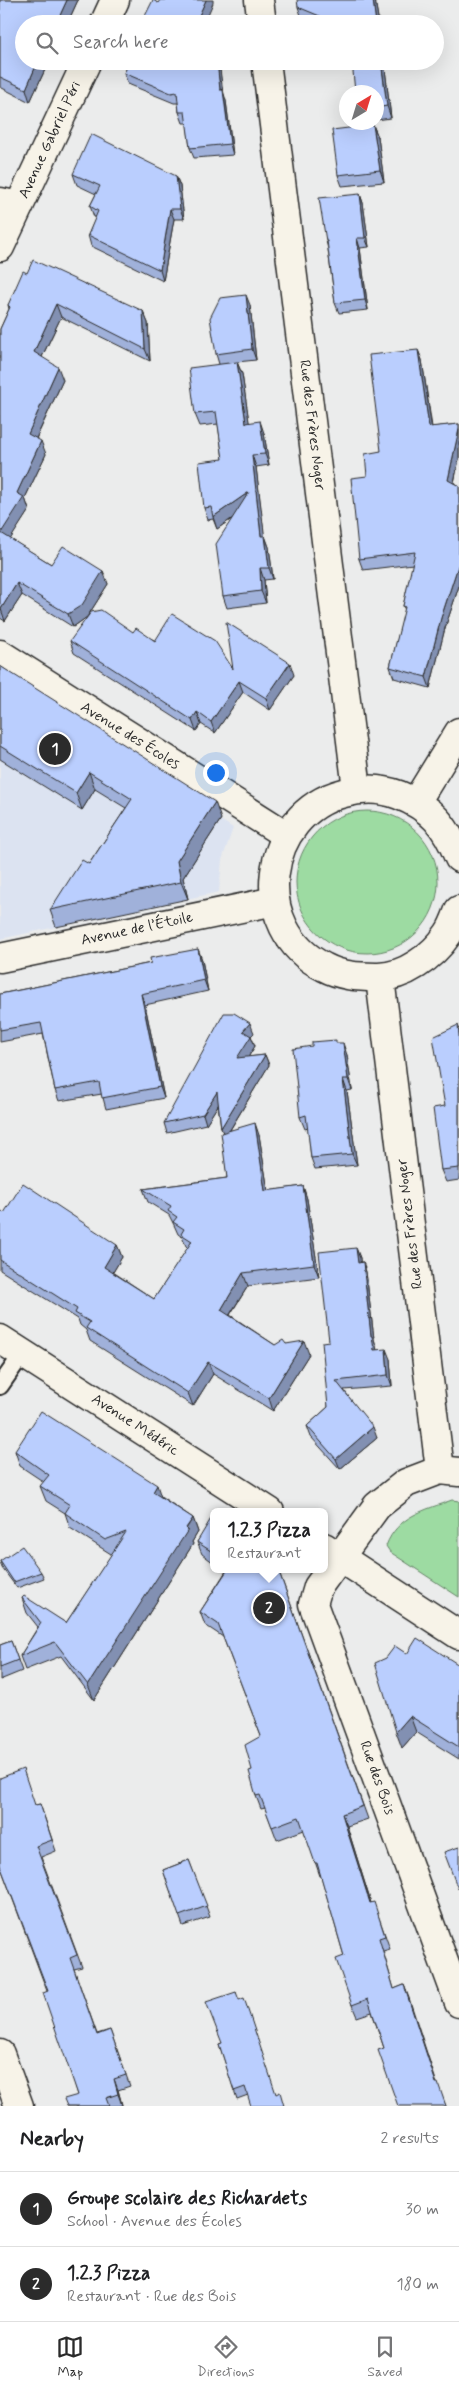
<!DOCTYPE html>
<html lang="en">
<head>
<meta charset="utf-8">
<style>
	body { margin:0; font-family:Mynerve,sans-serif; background:#f6f6f6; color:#202124 }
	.compass { position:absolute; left:339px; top:85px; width:45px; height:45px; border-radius:50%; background:#fff; box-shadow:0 5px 20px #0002; rotate:38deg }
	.you { position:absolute; left:215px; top:772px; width:18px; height:18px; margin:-12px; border:4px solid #fff; border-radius:50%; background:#1a73e8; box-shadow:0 0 0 8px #1a73e833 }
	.badge { display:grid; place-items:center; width:32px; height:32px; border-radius:50%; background:#2b2b2b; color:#fff; font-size:16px; font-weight:700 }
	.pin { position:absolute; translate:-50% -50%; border:2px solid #fff; box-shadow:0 1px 5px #0006 }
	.popup { position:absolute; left:210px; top:1508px; width:118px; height:65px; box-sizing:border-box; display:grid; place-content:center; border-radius:8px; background:#fff; filter:drop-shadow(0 1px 4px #0005); font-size:16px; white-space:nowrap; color:#757577 }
	.popup b { font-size:19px; color:#202124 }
	.popup::after { content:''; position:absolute; left:50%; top:100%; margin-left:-10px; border:10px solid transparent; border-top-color:#fff }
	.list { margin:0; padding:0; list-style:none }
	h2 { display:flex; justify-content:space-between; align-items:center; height:65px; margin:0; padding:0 20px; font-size:21px }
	h2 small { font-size:16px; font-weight:400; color:#757577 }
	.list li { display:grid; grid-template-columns:32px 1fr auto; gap:15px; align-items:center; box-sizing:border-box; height:75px; padding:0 20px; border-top:1px solid #e0e0e0 }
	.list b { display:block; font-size:19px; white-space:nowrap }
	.list p { margin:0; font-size:16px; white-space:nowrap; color:#757577 }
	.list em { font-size:16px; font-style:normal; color:#757577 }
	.icon { flex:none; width:28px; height:28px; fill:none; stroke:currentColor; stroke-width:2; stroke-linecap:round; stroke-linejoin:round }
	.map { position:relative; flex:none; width:459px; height:2106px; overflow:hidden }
	.search { position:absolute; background:#fff; box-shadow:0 5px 20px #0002; left:15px; right:15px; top:15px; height:55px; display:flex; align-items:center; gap:12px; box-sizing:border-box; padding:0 18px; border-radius:28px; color:#757577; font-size:19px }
	.sheet { height:215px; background:#fff }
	nav { display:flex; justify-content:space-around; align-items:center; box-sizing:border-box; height:70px; border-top:1px solid #e0e0e0; background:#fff; font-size:14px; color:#757577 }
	nav a { display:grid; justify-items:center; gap:2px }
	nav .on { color:#2b2b2b }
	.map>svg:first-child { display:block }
	.built { fill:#dce3f1 }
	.green { fill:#9ddba2; stroke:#648366 }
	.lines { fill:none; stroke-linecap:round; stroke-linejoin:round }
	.service-casing { stroke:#2b2b2b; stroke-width:20 }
	.minor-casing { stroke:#2b2b2b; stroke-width:31 }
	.tertiary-casing { stroke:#2b2b2b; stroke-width:31 }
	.secondary-casing { stroke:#2b2b2b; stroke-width:31 }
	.service { stroke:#f7f3e8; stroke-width:16 }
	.minor { stroke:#f7f3e8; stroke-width:28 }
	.tertiary { stroke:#f7f3e8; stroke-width:28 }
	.secondary { stroke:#f7f3e8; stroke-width:28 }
	.wall { fill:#a0b1da; stroke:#2b2b2b }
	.shaded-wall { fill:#8290b2; stroke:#2b2b2b }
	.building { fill:#bacefe; stroke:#2b2b2b }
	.labels { text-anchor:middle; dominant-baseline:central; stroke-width:5; stroke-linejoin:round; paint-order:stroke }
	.street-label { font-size:15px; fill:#2b2b2b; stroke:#f7f3e8 }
</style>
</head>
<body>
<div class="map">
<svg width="459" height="2106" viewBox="0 0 459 2106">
	<rect width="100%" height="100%" fill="#ebecec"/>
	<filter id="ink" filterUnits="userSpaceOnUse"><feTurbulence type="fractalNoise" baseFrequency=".02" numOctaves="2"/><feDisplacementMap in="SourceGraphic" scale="10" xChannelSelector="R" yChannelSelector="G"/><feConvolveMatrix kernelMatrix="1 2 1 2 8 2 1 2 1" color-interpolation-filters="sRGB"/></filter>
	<g filter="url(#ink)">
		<!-- built -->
		<polygon class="built" points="0,679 233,828 222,860 219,892 0,939"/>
		<!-- green -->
		<g class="green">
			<circle cx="367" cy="882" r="71"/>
			<path d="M452,1500l7,1v96l-69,-45 -4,-6c11,-30 39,-36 66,-46z"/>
		</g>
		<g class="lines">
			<defs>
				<polyline id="service" points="0,1386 23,1353"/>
				<g id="minor">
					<polyline points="259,0 262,24"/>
					<polyline points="266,61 357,789"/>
					<polyline points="0,202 19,206"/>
					<polyline points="0,654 286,835"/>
					<polyline points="416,802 459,732"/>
					<path d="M459,858c-13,-32 -27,-50 -60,-63 -18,-7 -37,-7 -55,-2 -82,21 -96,136 -20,174 17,9 34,10 52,10 28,1 57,-21 72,-43 5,-7 8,-16 11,-24"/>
					<polyline points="0,958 275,901"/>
					<polyline points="380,978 440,1470"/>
					<polyline points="459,1472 440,1470 406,1483 377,1506 318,1587 313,1604 459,2003"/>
					<polyline points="0,2054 19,2106"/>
				</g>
				<g id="tertiary">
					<polyline points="104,24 115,0"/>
					<polyline points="0,247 87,61"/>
				</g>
				<g id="secondary">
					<polyline points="0,1339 270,1512"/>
					<polyline points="324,1547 459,1635"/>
				</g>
			</defs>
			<!-- service casing -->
			<use href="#service" class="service-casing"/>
			<!-- minor casing -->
			<use href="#minor" class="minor-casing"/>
			<!-- tertiary casing -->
			<use href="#tertiary" class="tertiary-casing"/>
			<!-- secondary casing -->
			<use href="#secondary" class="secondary-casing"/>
			<!-- service -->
			<use href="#service" class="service"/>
			<!-- minor -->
			<use href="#minor" class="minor"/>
			<!-- tertiary -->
			<use href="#tertiary" class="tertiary"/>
			<!-- secondary -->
			<use href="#secondary" class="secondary"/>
		</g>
		<!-- wall -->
		<g class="wall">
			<polygon points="0,0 78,0 67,24 24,61 49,61 30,102 0,87"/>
			<polygon points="375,0 379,24 315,24 302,18 298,7"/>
			<polygon points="128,61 219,61 222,90 226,101 233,155 194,158 190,148 187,123 183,123 179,112 178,103 174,103 128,84 124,73 129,64"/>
			<polygon points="352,61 384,61 391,118 376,120 376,92"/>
			<polygon points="373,125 378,137 384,182 342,186 338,175"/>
			<polygon points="73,174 176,176 180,186 184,219 174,219 163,281 91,246 88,235 96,217 94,217 90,206 96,194 77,185"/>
			<polygon points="360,194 363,203 369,247 360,248 368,310 339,313 335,303 328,249 326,241"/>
			<polygon points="27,273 143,311 148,323 150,361 61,317 42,357 63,380 36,439 46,454 25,498 29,510 10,539 51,564 103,571 108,584 87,617 73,627 22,595 5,621 0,618 0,329 9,309 8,305"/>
			<polygon points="250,305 256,360 237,362 242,374 249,423 264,433 269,465 256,467 264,536 265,536 269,547 273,579 264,580 266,603 227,608 223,596 233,518 217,529 213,519 208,520 204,508 223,459 218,424 200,426 195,414 219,364 216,354"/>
			<polygon points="418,350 422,360 432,427 459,424 459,459 454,483 459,486 459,586 445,628 430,688 394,678 390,667 405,610 403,606 413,564 363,570 359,559 367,476 381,451"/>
			<polygon points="133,632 233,669 294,675 270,710 243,692 215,733 201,724 196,731 74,653 70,641"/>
			<polygon points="0,666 221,819 183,878 188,899 56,927 50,910 89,864 126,808 95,789 82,810 0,759"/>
			<polygon points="198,949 202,960 208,991 145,1005 164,1098 106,1109 102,1094 59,1101 55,1090 43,1034 0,1042 0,994 151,963"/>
			<polygon points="458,1025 459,1028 459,1180 446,1182 441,1170 445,1106"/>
			<polygon points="254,1033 251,1036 255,1046 248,1057 265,1055 269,1065 230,1130 259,1135 268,1191 303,1186 307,1199 319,1277 248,1286 230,1315 275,1345 286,1344 309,1354 273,1411 213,1374 193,1406 90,1341 86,1330 80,1325 78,1319 0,1270 0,1210 4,1213 117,1245 122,1257 113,1272 154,1299 188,1248 186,1246 182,1237 178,1234 174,1225 169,1215 148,1202 143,1189 227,1178 223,1132 221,1128 218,1105 206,1124 167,1133 164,1123"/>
			<polygon points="337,1043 347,1055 352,1090 347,1091 357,1165 315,1169 311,1158 308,1128 305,1129 300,1117"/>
			<polygon points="356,1248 360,1258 360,1262 363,1262 366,1272 374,1339 377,1350 390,1359 392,1386 344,1390 377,1438 340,1469 311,1437 307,1426 328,1407 329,1341"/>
			<polygon points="15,1451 162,1497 193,1518 198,1532 192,1542 193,1544 94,1700 61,1656 25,1670 20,1656 38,1627 27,1613 22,1598 66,1623 112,1554 111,1554 70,1528 65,1513 46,1501 40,1486 44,1482 20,1466"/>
			<polygon points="214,1518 214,1563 202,1554 197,1542"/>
			<polygon points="0,1561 41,1572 44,1578 17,1588 2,1568"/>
			<polygon points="224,1569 278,1569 368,1819 347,1826 371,1903 378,1915 390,1949 383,1951 394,1989 404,1985 436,2083 446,2106 384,2048 372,2012 357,2017 352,2005 344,1956 321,1876 320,1876 304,1830 277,1840 265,1808 261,1809 256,1796 252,1770 261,1736 223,1637 205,1625 200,1612 226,1571"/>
			<polygon points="11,1641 22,1671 0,1680 0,1645"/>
			<polygon points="407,1654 459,1665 459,1759 416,1732 402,1748"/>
			<polygon points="40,1804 56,1851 41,1857 82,1967 74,1969 97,2034 110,2030 130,2086 118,2090 122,2105 118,2106 67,2106 78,2095 47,1991 0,1865 35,1805"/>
			<polygon points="189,1860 210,1917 183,1926 163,1870"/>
			<polygon points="236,1992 248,2095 237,2099 219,2044 222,2043"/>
		</g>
		<!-- shaded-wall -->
		<g class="shaded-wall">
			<polygon points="67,0 78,0 67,24 56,24"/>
			<polygon points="206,0 213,0 213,3 204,24 195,24"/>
			<polygon points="373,0 375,0 379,24 376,24"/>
			<polygon points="38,61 49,61 30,102 26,89"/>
			<polygon points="217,61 219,61 224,101 220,90"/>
			<polygon points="381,61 384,61 391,118 387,106"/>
			<polygon points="223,90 226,101 233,155 230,144"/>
			<polygon points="373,125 378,137 384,182 380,170"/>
			<polygon points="176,176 180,186 184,219 180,209"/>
			<polygon points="360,194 363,203 369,247 365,238"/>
			<polygon points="170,209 174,219 163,281 160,270"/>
			<polygon points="357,238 360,248 368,310 365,300"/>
			<polygon points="246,295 250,305 256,360 252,349"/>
			<polygon points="56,304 61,317 38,365 34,352"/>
			<polygon points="143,311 148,323 150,361 145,349"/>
			<polygon points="418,350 422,360 433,438 429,427"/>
			<polygon points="237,362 242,374 251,435 246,423"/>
			<polygon points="58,367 63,380 32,447 28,434"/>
			<polygon points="260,421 264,433 269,465 265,454"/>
			<polygon points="459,429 459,459 452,491 448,480"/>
			<polygon points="41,441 46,454 25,498 29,510 6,546 1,533 17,493"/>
			<polygon points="252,455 256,467 266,548 261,536"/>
			<polygon points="249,492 253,504 217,529 213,517"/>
			<polygon points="265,536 269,547 273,579 269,568"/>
			<polygon points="459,563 459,586 445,628 430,688 426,677 441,618"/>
			<polygon points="260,568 264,580 266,603 261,591"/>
			<polygon points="103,571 108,584 87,617 73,627 68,614"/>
			<polygon points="17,583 22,595 5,621 1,609"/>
			<polygon points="290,663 294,675 270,710 266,698"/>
			<polygon points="239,681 243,692 215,733 211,722"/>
			<polygon points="197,712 201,724 196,731 192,720"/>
			<polygon points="89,772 95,789 82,810 76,793"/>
			<polygon points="215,802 221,819 183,878 188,899 181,882 177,861"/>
			<polygon points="198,949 202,960 208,991 204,980"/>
			<polygon points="141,994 145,1005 164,1098 160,1087"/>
			<polygon points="250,1023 254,1033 251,1036 255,1046 241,1069 237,1058 243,1031"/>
			<polygon points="343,1043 347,1055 352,1090 348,1079"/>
			<polygon points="265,1055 269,1065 225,1138 221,1128"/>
			<polygon points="343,1079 347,1091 357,1165 352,1154"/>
			<polygon points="217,1092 220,1102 206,1124 203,1114"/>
			<polygon points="255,1123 259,1135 270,1204 265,1191"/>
			<polygon points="303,1186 307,1199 319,1277 314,1264"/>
			<polygon points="117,1245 122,1257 109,1279 104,1267"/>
			<polygon points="356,1248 360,1258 361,1273 358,1263"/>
			<polygon points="363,1262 366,1272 374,1339 376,1346 378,1361 374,1350 371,1336"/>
			<polygon points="243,1273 248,1286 225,1322 221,1310"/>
			<polygon points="304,1341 309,1354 273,1411 269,1398"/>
			<polygon points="386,1349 390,1359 392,1386 388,1375"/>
			<polygon points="208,1362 213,1374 193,1406 188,1393"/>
			<polygon points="373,1427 377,1438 340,1469 336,1459"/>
			<polygon points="157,1485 162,1500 153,1492"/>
			<polygon points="193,1518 198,1532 192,1542 193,1544 94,1700 88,1685"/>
			<polygon points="410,1716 416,1732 402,1748 396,1732"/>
			<polygon points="342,1814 347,1826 375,1916 370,1903"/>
			<polygon points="404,1985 409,1998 441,2096 436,2083"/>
			<polygon points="114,2079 118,2090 122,2105 118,2094"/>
		</g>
		<!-- building -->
		<g class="building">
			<polygon points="0,0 67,0 56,24 24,24 24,61 38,61 26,89 0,77"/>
			<polygon points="153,0 158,3 160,0 206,0 195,24 141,24"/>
			<polygon points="297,0 373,0 376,24 339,24 298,7"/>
			<polygon points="130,61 217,61 220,90 223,90 230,144 190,148 185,112 179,112 177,92 171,93 124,73"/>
			<polygon points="352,61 381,61 387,106 376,108 376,92 355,92"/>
			<polygon points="373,125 380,170 338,175 332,130"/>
			<polygon points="91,134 176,176 180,209 170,209 160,270 88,235 98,211 90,206 100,186 73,174"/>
			<polygon points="360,194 365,238 357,238 365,300 335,303 327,241 326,241 319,198"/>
			<polygon points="33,260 143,311 145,349 56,304 34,352 58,367 28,434 41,441 17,493 24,497 1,533 51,564 63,546 103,571 82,605 68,614 17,583 1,609 0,608 0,329 10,307 8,305 23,271 27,273"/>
			<polygon points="246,295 252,349 216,354 210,318 220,298"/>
			<polygon points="418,350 429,427 459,424 459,429 448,480 459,486 459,563 441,618 426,677 390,667 405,607 403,606 415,552 359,559 351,478 367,476 365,454 381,451 369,355"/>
			<polygon points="237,362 246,423 260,421 265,454 252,455 261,536 265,536 269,568 260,568 261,591 223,596 216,544 249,492 213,517 211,507 204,508 199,462 223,459 216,412 195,414 189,368"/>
			<polygon points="101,610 133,632 136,628 155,641 172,614 215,641 233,669 226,622 290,663 266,698 239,681 211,722 197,712 192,720 70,641 91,612"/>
			<polygon points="0,666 215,802 177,861 181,882 50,910 82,860 89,864 132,799 89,772 76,793 0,746"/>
			<polygon points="198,949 204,980 141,994 160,1087 102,1098 99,1082 55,1090 41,1023 0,1030 0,994 151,963 150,958"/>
			<polygon points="224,1013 234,1013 250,1023 243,1031 251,1036 237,1058 265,1055 221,1128 217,1092 203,1114 164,1123"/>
			<polygon points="458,1025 459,1035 459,1168 441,1170 433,1108 445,1106 433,1037"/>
			<polygon points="336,1040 336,1043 343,1043 348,1079 343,1079 352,1154 311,1158 306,1115 300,1117 293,1049 312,1046 312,1042"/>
			<polygon points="255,1123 265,1191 303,1186 314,1264 243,1273 221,1310 275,1345 283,1340 286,1344 304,1341 269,1398 208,1362 188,1393 86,1328 90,1322 75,1313 77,1309 0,1260 0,1210 4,1213 23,1183 117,1245 104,1267 154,1299 192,1241 181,1234 184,1229 173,1222 177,1217 168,1211 171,1206 143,1189 227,1178 221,1133"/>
			<polygon points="356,1248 358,1263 363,1262 371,1336 372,1336 374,1350 386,1349 388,1375 336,1381 373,1427 336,1459 307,1426 328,1407 322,1342 329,1341 319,1252"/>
			<polygon points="41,1411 157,1485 153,1492 193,1518 186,1528 188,1530 88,1685 55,1642 20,1656 41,1623 22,1598 24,1596 66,1623 126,1532 105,1540 65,1513 70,1505 40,1486 49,1475 15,1451"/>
			<polygon points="212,1517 214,1518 214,1553 197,1542"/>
			<polygon points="22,1546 41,1572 14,1582 0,1561"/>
			<polygon points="228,1569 278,1569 363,1806 342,1814 370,1903 374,1902 385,1936 379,1938 394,1989 404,1985 436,2083 438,2083 446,2106 398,2106 378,2050 384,2048 368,1999 352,2005 336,1959 344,1956 317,1863 315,1863 299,1817 272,1827 260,1795 256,1796 249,1771 252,1770 245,1745 261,1736 218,1624 200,1612"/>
			<polygon points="417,1638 459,1665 459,1747 410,1716 396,1732 375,1663 386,1658 395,1646 407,1654"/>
			<polygon points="11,1641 18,1660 0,1667 0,1645"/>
			<polygon points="23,1769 35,1805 40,1804 52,1840 36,1846 77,1955 70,1958 97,2035 110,2030 126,2075 114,2079 118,2094 106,2098 109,2106 67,2106 64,2099 78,2095 43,1993 48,1991 0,1865 0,1778"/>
			<polygon points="459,1847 459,1888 458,1889 444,1852"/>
			<polygon points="189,1860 207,1906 179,1916 163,1870"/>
			<polygon points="236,1992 239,2000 244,1998 276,2094 280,2092 284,2106 251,2106 245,2087 234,2091 219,2044 222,2043 206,2002"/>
		</g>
	</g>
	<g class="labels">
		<!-- street labels -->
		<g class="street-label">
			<text transform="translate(50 140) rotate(-65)">Avenue Gabriel Péri</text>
			<text transform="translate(312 425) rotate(83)">Rue des Frères Noger</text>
			<text transform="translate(130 736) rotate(32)">Avenue des Écoles</text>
			<text transform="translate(137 929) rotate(-12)">Avenue de l’Étoile</text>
			<text transform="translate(410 1224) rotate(-97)">Rue des Frères Noger</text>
			<text transform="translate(135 1425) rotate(33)">Avenue Médéric</text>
			<text transform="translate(377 1778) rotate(70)">Rue des Bois</text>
		</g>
	</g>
</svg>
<svg class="compass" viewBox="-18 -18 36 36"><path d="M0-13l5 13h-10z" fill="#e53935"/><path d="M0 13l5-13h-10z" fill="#757577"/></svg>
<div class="you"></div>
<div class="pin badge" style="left:55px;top:749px">1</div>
<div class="pin badge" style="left:269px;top:1608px">2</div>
<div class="popup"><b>1.2.3 Pizza</b>Restaurant</div>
<div class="search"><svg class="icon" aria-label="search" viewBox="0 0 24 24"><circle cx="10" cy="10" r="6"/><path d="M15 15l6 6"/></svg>Search here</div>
</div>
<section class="sheet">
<h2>Nearby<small>2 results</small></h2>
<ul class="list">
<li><span class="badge">1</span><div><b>Groupe scolaire des Richardets</b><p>School · Avenue des Écoles</p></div><em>30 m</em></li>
<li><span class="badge">2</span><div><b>1.2.3 Pizza</b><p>Restaurant · Rue des Bois</p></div><em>180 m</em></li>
</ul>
</section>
<nav>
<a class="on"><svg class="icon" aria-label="map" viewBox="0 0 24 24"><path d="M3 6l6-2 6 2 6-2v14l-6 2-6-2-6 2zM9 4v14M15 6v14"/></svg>Map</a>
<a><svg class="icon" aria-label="directions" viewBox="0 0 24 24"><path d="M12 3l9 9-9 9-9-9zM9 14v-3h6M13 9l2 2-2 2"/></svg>Directions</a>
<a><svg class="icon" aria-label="saved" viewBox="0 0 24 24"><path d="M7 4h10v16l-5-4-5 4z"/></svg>Saved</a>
</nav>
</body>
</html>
